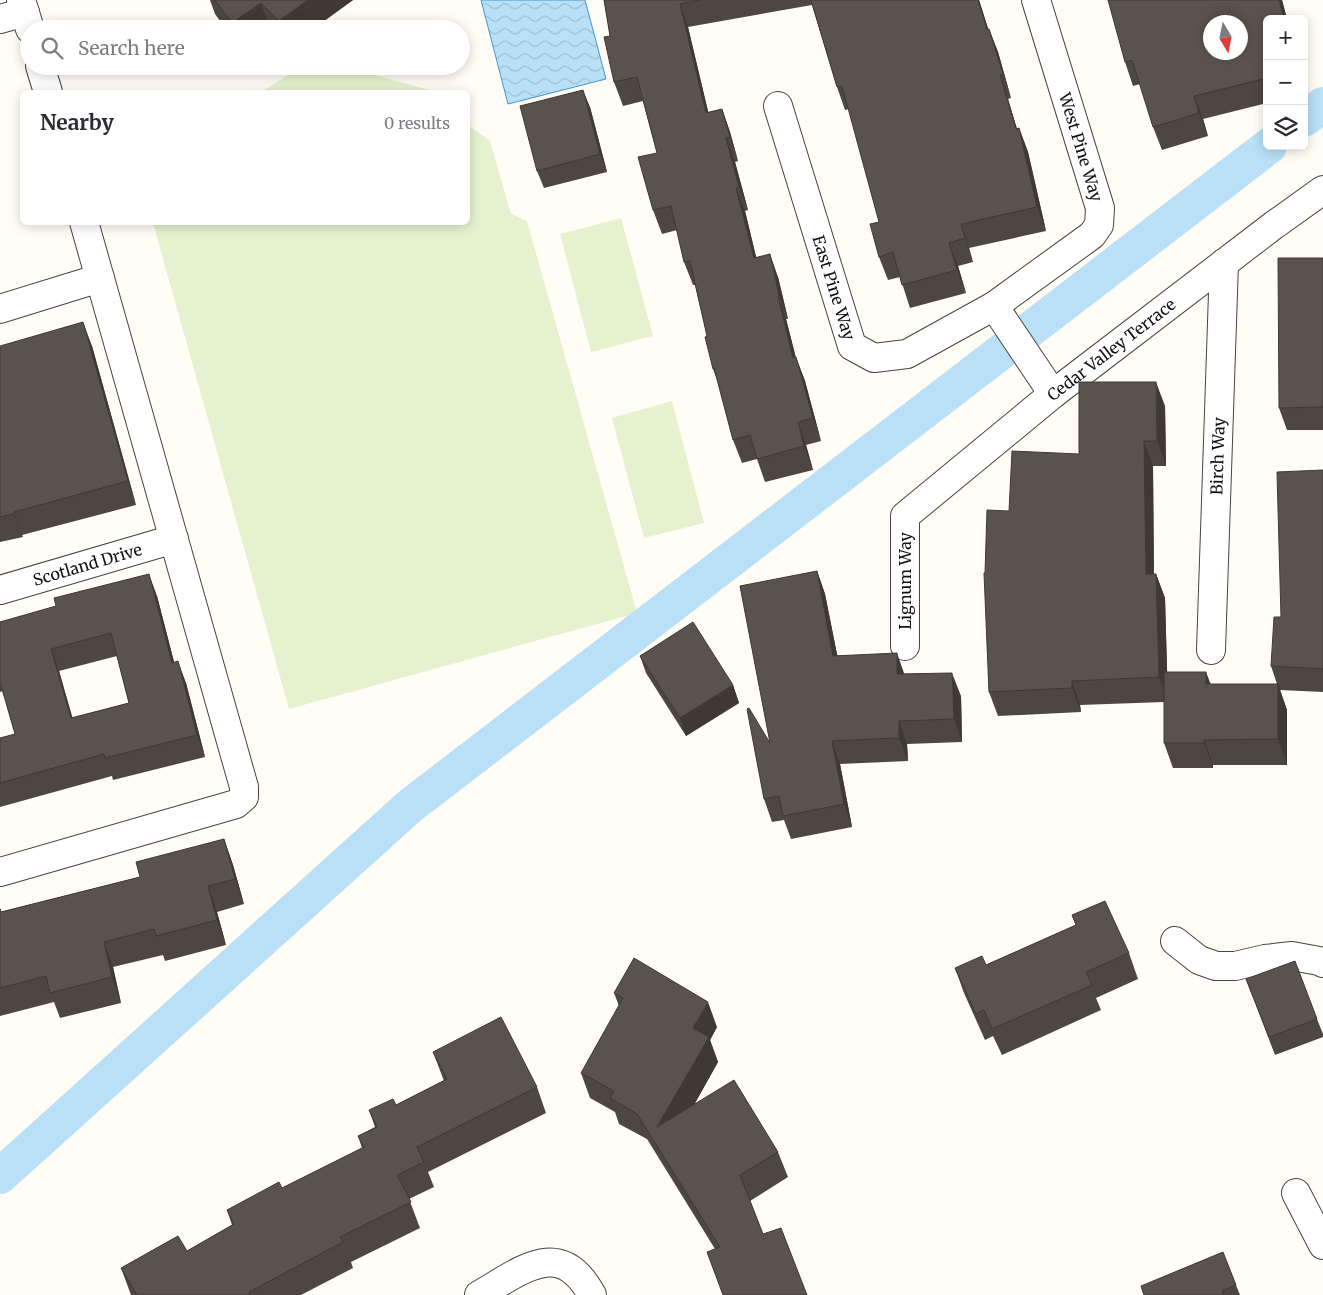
<!DOCTYPE html>
<html lang="en">
<head>
<meta charset="utf-8">
<style>
	body { margin:0; font-family:Merriweather,serif; background:#f7f7f7; color:#2b2b33 }
	.controls { position:absolute; right:15px; top:15px; display:grid; overflow:hidden; border-radius:8px; box-shadow:0 2px 12px #0003 }
	.controls button { width:45px; height:45px; display:grid; place-items:center; padding:0; border:0; border-bottom:1px solid #e1e1e2; background:#fff; color:#2b2b33; font:25px sans-serif }
	.compass { position:absolute; left:1203px; top:15px; width:45px; height:45px; border-radius:50%; background:#fff; box-shadow:0 2px 12px #0003; rotate:170deg }
	.list { margin:0; padding:0; list-style:none }
	h2 { display:flex; justify-content:space-between; align-items:center; height:65px; margin:0; padding:0 20px; font-size:21px }
	h2 small { font-size:16px; font-weight:400; color:#7c7c81 }
	.icon { flex:none; width:28px; height:28px; fill:none; stroke:currentColor; stroke-width:2; stroke-linecap:round; stroke-linejoin:round }
	.map { position:relative; flex:none; width:1323px; height:1295px; overflow:hidden }
	.search { position:absolute; background:#fff; box-shadow:0 2px 12px #0003; left:20px; top:20px; width:450px; height:55px; display:flex; align-items:center; gap:12px; box-sizing:border-box; padding:0 18px; border-radius:28px; color:#7c7c81; font-size:19px }
	.panel { position:absolute; background:#fff; box-shadow:0 2px 12px #0003; left:20px; top:90px; width:450px; height:135px; border-radius:8px }
	.map>svg:first-child { display:block }
	.pitch { fill:#e6f2cf }
	.water { fill:url(#water-waves); stroke:#3f96cf }
	.lines { fill:none; stroke-linecap:round; stroke-linejoin:round }
	.canal { stroke:#b9e0f7; stroke-width:36 }
	.street-casing { stroke:#444; stroke-width:30 }
	.street { stroke:#fff; stroke-width:28 }
	.wall { fill:#4d4742; fill-rule:evenodd }
	.shaded-wall { fill:#3f3936 }
	.building { fill:#5a524d; stroke:#3f3936; fill-rule:evenodd }
	.labels { text-anchor:middle; dominant-baseline:central; stroke-width:5; stroke-linejoin:round; paint-order:stroke }
	.street-label { font-size:16px; fill:#111; stroke:#fff }
</style>
</head>
<body>
<div class="map">
<svg width="1323" height="1295" viewBox="0 0 1323 1295">
	<defs>
		<pattern id="water-waves" width="16" height="10" patternUnits="userSpaceOnUse" patternTransform="scale(1.25)"><rect width="16" height="10" fill="#b9e0f7"/><path d="M0 5q4-4 8 0t8 0" fill="none" stroke="#9ebfd3"/></pattern>
	</defs>
	<rect width="100%" height="100%" fill="#fffdf5"/>
	<!-- pitch -->
	<g class="pitch">
		<polygon points="303,66 343,66 436,92 261,92"/>
		<polygon points="468,125 490,141 511,214 527,221 637,613 289,709 153,223 468,222"/>
		<polygon points="621,218 653,336 591,352 560,234"/>
		<polygon points="672,401 704,523 644,538 612,418"/>
	</g>
	<!-- water -->
	<polygon class="water" points="481,0 585,0 606,79 508,104"/>
	<g class="lines">
		<!-- canal -->
		<g class="canal">
			<polyline points="1304,119 1323,105"/>
			<polyline points="0,1176 410,806 1269,146"/>
		</g>
		<defs>
			<g id="street">
				<polyline points="21,0 30,29"/>
				<polyline points="0,19 25,12"/>
				<polyline points="40,66 48,92"/>
				<path id="s1" d="M778,106l74,240 22,12 33,-4 87,-48 98,-71 7,-10 1,-17 -64,-208"/>
				<polyline points="994,306 1053,394"/>
				<polyline points="0,309 100,278"/>
				<path id="s2" d="M0,590l174,-51"/>
				<path id="s3" d="M905,646v-130l148,-122 221,-169 49,-35"/>
				<path id="s4" d="M1211,650l13,-387"/>
				<polyline points="0,872 236,804 244,797 244,787 84,222"/>
				<polyline points="1175,941 1199,960 1216,966 1235,966 1265,959 1292,956 1319,961 1323,963"/>
				<polyline points="1296,1193 1323,1245"/>
				<path d="M479,1295c42,-24 81,-59 113,0"/>
			</g>
		</defs>
		<!-- street casing -->
		<use href="#street" class="street-casing"/>
		<!-- street -->
		<use href="#street" class="street"/>
	</g>
	<!-- wall -->
	<g class="wall">
		<polygon points="210,0 353,0 313,29 226,29 215,14"/>
		<polygon points="604,0 979,0 988,29 989,29 998,52 1011,98 1008,99 1017,129 1019,128 1028,152 1046,231 969,248 973,262 958,266 966,293 910,308 900,277 888,280 879,257 879,222 849,109 845,110 837,87 812,5 688,27 708,112 722,109 730,132 738,161 735,162 748,210 745,211 756,257 778,277 788,319 786,319 796,358 805,381 821,441 806,445 813,470 765,482 757,459 742,463 733,440 720,388 713,369 707,336 695,285 693,285 684,262 677,230 662,234 653,210 657,153 643,101 623,106 614,82 610,36"/>
		<polygon points="1282,0 1287,19 1267,19 1267,103 1203,119 1208,136 1162,150 1153,127 1140,84 1133,86 1125,62"/>
		<polygon points="590,107 607,172 544,188 537,171"/>
		<polygon points="1323,258 1323,430 1287,430 1279,408"/>
		<polygon points="0,346 92,346 136,505 22,535 23,537 0,542"/>
		<polygon points="1165,406 1166,466 1153,466 1154,574 1156,574 1165,598 1167,672 1210,684 1277,684 1271,666 1281,617 1323,470 1323,692 1280,690 1287,710 1287,765 1213,765 1213,768 1173,768 1164,743 1164,702 1080,705 1081,712 998,716 989,692 985,573 1009,511 1079,454"/>
		<polygon points="817,571 825,594 837,655 904,674 961,696 962,742 907,744 908,761 840,764 852,827 791,839 784,820 772,822 764,799 770,743"/>
		<path d="M157,596l17,66 12,21 19,74 -92,23 -1,-4 -112,31v-69l15,-4 -12,-43 -3,1v-70zM117,656l12,47 -57,15 -13,-47z"/>
		<polygon points="640,656 733,685 739,703 686,736 646,673"/>
		<polygon points="224,839 233,865 244,904 217,912 226,945 165,961 163,955 113,967 121,1003 60,1018 54,1002 0,1016 0,908 1,912 140,877"/>
		<polygon points="1072,915 1129,953 1138,979 1096,998 1101,1010 1002,1055 993,1036 985,1040 964,993 955,968 986,965 1076,925"/>
		<polygon points="1246,979 1317,1019 1323,1034 1323,1037 1275,1055"/>
		<polygon points="614,993 717,1027 710,1040 718,1062 694,1105 778,1152 788,1177 750,1201 763,1234 807,1295 715,1249 647,1139 619,1124 615,1112 590,1098 581,1073 619,1006"/>
		<polygon points="433,1052 537,1087 546,1113 428,1172 434,1187 409,1199 420,1228 351,1262 353,1268 301,1295 131,1295 121,1268 187,1251 232,1225 227,1210 282,1188 362,1148 358,1136 375,1127 369,1110 396,1105 444,1081"/>
		<polygon points="1236,1285 1240,1295 1144,1295 1141,1286"/>
	</g>
	<!-- shaded-wall -->
	<g class="shaded-wall">
		<polygon points="308,0 353,0 313,29 282,29 279,21"/>
		<polygon points="978,0 979,0 996,53 987,29"/>
		<polygon points="1279,0 1282,0 1287,19 1284,19"/>
		<polygon points="261,3 270,29 234,29 232,23"/>
		<polygon points="680,4 688,27 714,136 706,113"/>
		<polygon points="989,29 998,52 1011,98 1003,74"/>
		<polygon points="1000,75 1008,99 1024,153 1016,129"/>
		<polygon points="583,90 590,107 607,172 600,154"/>
		<polygon points="1194,96 1203,119 1208,136 1199,113"/>
		<polygon points="722,109 730,132 738,161 730,137"/>
		<polygon points="1019,128 1028,152 1046,231 1037,207"/>
		<polygon points="726,138 735,162 748,210 739,187"/>
		<polygon points="736,188 745,211 762,281 754,258"/>
		<polygon points="961,224 969,248 973,262 965,238"/>
		<polygon points="949,243 958,266 966,293 957,270"/>
		<polygon points="770,254 778,277 788,319 779,295"/>
		<polygon points="778,296 786,319 802,382 793,358"/>
		<polygon points="83,322 92,346 136,505 128,481"/>
		<polygon points="796,357 805,381 821,441 813,418"/>
		<polygon points="1156,382 1165,406 1166,466 1157,441"/>
		<polygon points="798,422 806,445 813,470 804,446"/>
		<polygon points="1144,441 1153,466 1154,598 1146,574"/>
		<polygon points="14,512 22,535 23,537 14,514"/>
		<polygon points="817,571 825,594 842,679 833,656"/>
		<polygon points="149,574 157,596 180,685 172,663"/>
		<polygon points="1156,574 1165,598 1168,701 1159,677"/>
		<polygon points="51,649 59,671 79,740 71,718"/>
		<polygon points="897,653 905,676 897,674"/>
		<polygon points="178,661 186,683 205,757 197,735"/>
		<polygon points="1206,672 1216,698 1206,684"/>
		<polygon points="952,673 961,696 962,742 954,719"/>
		<polygon points="1072,681 1080,705 1081,712 1072,688"/>
		<polygon points="1278,684 1287,710 1287,765 1278,739"/>
		<polygon points="733,685 739,703 686,736 680,718"/>
		<polygon points="899,721 907,744 908,761 899,738"/>
		<polygon points="1204,740 1213,765 1213,768 1204,743"/>
		<polygon points="832,741 840,764 852,827 844,804"/>
		<polygon points="224,839 233,865 244,904 235,879"/>
		<polygon points="208,886 217,912 226,945 217,920"/>
		<polygon points="104,942 113,967 121,1003 112,977"/>
		<polygon points="708,1002 717,1027 710,1040 718,1062 667,1153 657,1127 693,1028"/>
	</g>
	<!-- building -->
	<g class="building">
		<polygon points="215,0 308,0 279,21 261,3 232,23"/>
		<polygon points="604,0 701,0 680,4 706,113 722,109 730,137 726,138 739,187 736,188 754,258 770,254 779,295 778,296 793,358 796,357 813,418 798,422 804,446 757,459 750,435 733,440 714,368 713,369 705,337 707,336 690,261 684,262 671,206 653,210 638,157 657,153 637,77 614,82 604,37 610,36"/>
		<polygon points="811,0 978,0 987,29 989,29 1003,74 1000,75 1016,129 1019,128 1037,207 961,224 965,238 949,243 957,270 902,285 893,252 879,257 870,224 879,222 842,86 837,87"/>
		<path d="M1108,0h171l5,19h-17v59l-73,18 5,17 -46,14 -21,-67 -7,2zM1210,22h30v30h-30z"/>
		<polygon points="583,90 600,154 537,171 520,106"/>
		<polygon points="1278,258 1323,258 1323,407 1279,408"/>
		<polygon points="83,322 128,481 14,512 14,514 0,517 0,346"/>
		<polygon points="1079,382 1156,382 1157,441 1144,441 1146,574 1156,574 1159,677 1072,681 1072,688 989,692 984,573 985,573 987,510 1009,511 1012,451 1079,454"/>
		<polygon points="1323,470 1323,669 1271,666 1274,617 1281,617 1277,472"/>
		<polygon points="817,571 833,656 897,653 897,674 952,673 954,719 899,721 899,738 832,741 844,804 783,816 779,796 764,799 747,709 749,708 770,743 740,586"/>
		<path d="M149,574l23,89 6,-2 19,74 -92,23 -1,-4 -104,29v-45l15,-4 -15,-52v-60l56,-16 -2,-8zM111,633l18,70 -58,15 -20,-69z"/>
		<polygon points="693,622 733,685 680,718 640,656"/>
		<polygon points="1164,672 1206,672 1206,684 1278,684 1278,739 1204,740 1204,743 1164,743"/>
		<polygon points="224,839 235,879 208,886 217,920 156,936 154,929 104,942 112,977 50,993 46,976 0,988 0,909 1,912 140,877 136,862"/>
		<polygon points="1105,901 1129,953 1086,972 1092,985 992,1029 984,1010 976,1014 955,968 982,956 986,965 1076,925 1072,915"/>
		<polygon points="634,958 708,1002 693,1028 709,1037 657,1127 734,1080 778,1152 740,1175 763,1234 781,1228 807,1295 723,1295 707,1252 720,1247 637,1114 610,1098 614,1091 581,1073 623,998 614,993"/>
		<polygon points="1295,961 1317,1019 1269,1037 1246,979"/>
		<polygon points="501,1017 537,1087 417,1147 424,1162 397,1175 411,1202 340,1237 343,1242 249,1292 250,1294 249,1295 137,1295 121,1268 178,1236 187,1251 234,1224 227,1210 279,1182 282,1188 364,1147 358,1136 377,1127 369,1110 393,1099 396,1105 447,1079 433,1052"/>
		<polygon points="1223,1252 1236,1285 1222,1291 1224,1295 1144,1295 1141,1286"/>
	</g>
	<g class="labels">
		<!-- street labels -->
		<g class="street-label">
			<text transform="translate(1081 147) rotate(73)">West Pine Way</text>
			<text stroke="none"><textPath href="#s1" startOffset="190">East Pine Way</textPath></text>
			<text stroke="none"><textPath href="#s3" startOffset="395">Cedar Valley Terrace</textPath></text>
			<text stroke="none"><textPath href="#s4" startOffset="194">Birch Way</textPath></text>
			<text stroke="none"><textPath href="#s2" startOffset="91">Scotland Drive</textPath></text>
			<text transform="translate(905 581) rotate(-90)">Lignum Way</text>
		</g>
	</g>
</svg>
<div class="controls">
<button>+</button>
<button>−</button>
<button><svg class="icon" aria-label="layers" viewBox="0 0 24 24"><path d="M12 4l9 5-9 5-9-5zM3 14l9 5 9-5"/></svg></button>
</div>
<svg class="compass" viewBox="-18 -18 36 36"><path d="M0-13l5 13h-10z" fill="#e53935"/><path d="M0 13l5-13h-10z" fill="#7c7c81"/></svg>
<div class="search"><svg class="icon" aria-label="search" viewBox="0 0 24 24"><circle cx="10" cy="10" r="6"/><path d="M15 15l6 6"/></svg>Search here</div>
<section class="panel">
<h2>Nearby<small>0 results</small></h2>
<ul class="list">
</ul>
</section>
</div>
</body>
</html>
